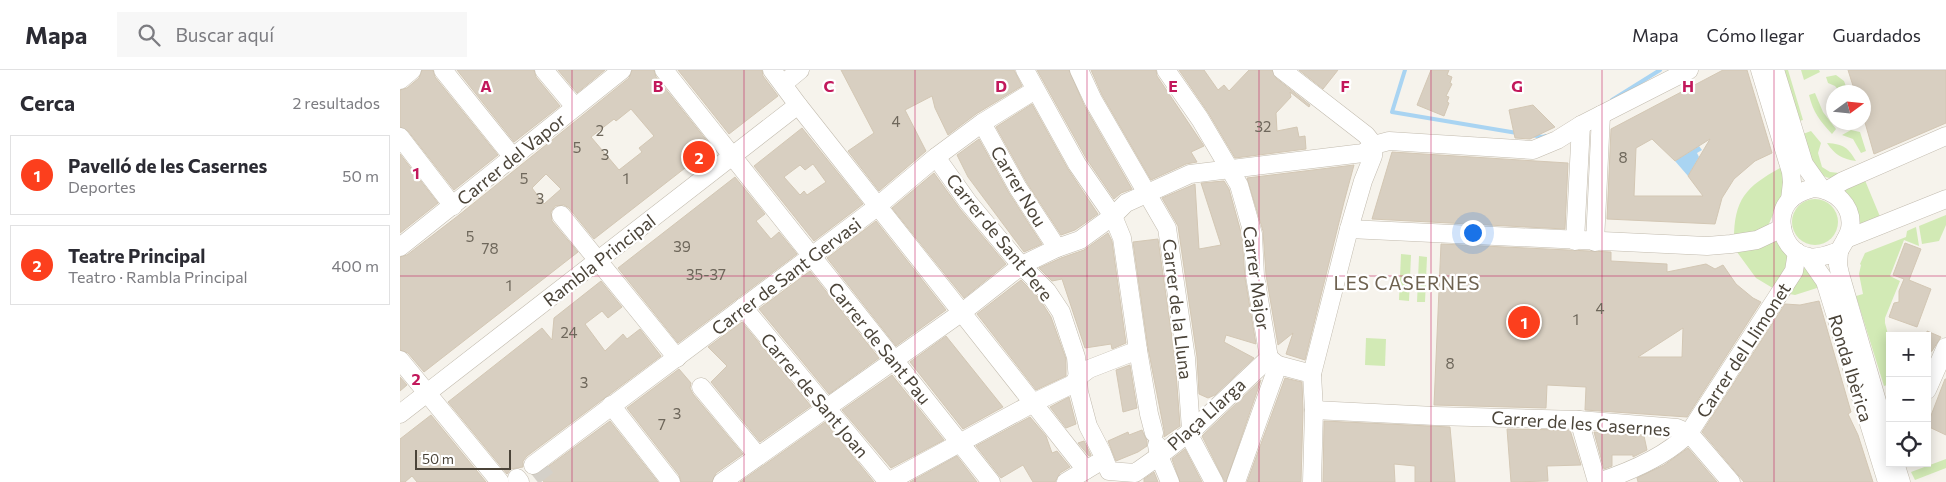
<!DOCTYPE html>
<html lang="es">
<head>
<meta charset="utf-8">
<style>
	body { margin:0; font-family:Commissioner,sans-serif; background:#f7f7f7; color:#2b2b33 }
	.controls { position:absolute; right:15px; bottom:15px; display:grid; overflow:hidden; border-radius:0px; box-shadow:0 2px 12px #0003 }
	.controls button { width:45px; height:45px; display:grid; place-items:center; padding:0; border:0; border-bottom:1px solid #e1e1e2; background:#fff; color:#2b2b33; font:25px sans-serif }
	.compass { position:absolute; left:1426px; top:15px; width:45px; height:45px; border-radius:50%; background:#fff; box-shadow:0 2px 12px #0003; rotate:75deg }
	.scale { position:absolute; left:15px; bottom:12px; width:96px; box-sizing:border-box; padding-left:5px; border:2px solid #4b4439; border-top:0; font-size:14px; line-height:18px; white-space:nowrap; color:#4b4439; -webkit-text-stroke:4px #fff; paint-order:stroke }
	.you { position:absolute; left:1072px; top:162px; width:18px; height:18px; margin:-12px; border:4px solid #fff; border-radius:50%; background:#1a73e8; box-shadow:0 0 0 8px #1a73e833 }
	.badge { display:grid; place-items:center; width:32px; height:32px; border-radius:50%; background:#fc3f1d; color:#fff; font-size:16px; font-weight:700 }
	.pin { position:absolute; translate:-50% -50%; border:2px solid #fff; box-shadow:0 1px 5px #0006 }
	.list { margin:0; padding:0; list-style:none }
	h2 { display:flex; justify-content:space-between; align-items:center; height:65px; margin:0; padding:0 20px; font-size:21px }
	h2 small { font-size:16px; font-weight:400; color:#7c7c81 }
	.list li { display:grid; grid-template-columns:32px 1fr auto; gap:15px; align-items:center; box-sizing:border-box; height:80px; margin:0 10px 10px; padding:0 10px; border:1px solid #e1e1e2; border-radius:0px }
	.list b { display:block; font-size:19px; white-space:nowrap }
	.list p { margin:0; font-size:16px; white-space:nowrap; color:#7c7c81 }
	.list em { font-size:16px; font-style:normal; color:#7c7c81 }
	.icon { flex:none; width:28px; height:28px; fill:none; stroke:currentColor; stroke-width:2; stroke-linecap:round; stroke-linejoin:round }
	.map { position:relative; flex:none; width:1546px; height:412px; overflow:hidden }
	header { display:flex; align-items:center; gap:30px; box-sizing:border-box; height:70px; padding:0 25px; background:#fff; border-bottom:1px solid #e1e1e2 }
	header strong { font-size:24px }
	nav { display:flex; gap:28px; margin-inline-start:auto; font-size:18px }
	.search { width:350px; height:45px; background:#f7f7f7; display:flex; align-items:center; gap:12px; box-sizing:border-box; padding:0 18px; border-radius:0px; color:#7c7c81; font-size:19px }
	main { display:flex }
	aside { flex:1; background:#fff }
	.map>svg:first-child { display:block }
	.green { fill:#d2eab5 }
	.water { fill:#a9d4f2 }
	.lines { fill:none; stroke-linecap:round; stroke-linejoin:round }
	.stream { stroke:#a9d4f2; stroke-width:4 }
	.building { fill:#d8cfc1; stroke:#d3c7b4; fill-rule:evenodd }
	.minor-tunnel { stroke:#d4d0c8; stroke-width:18; stroke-dasharray:18 9; stroke-linecap:butt }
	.minor-casing { stroke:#c2bbae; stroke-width:19 }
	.minor { stroke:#fff; stroke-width:18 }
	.grid { fill:none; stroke:#c2185b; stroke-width:1; stroke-opacity:0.55 }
	.labels { text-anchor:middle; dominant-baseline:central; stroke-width:4.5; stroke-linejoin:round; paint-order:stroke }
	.number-label { font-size:15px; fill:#6e675b }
	.street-label { font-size:18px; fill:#4b4439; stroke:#fff }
	.neighbourhood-label { font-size:19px; letter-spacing:1px; fill:#6e6250; stroke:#fff }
	.grid-label { font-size:16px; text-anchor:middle; font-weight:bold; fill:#c2185b; stroke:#fff; stroke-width:4.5; stroke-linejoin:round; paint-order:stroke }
</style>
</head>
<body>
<header>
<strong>Mapa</strong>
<div class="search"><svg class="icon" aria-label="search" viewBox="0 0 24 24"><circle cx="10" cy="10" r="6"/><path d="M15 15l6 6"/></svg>Buscar aquí</div>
<nav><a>Mapa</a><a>Cómo llegar</a><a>Guardados</a></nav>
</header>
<main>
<aside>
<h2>Cerca<small>2 resultados</small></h2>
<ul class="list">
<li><span class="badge">1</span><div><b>Pavelló de les Casernes</b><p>Deportes</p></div><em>50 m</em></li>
<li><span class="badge">2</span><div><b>Teatre Principal</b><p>Teatro · Rambla Principal</p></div><em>400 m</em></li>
</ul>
</aside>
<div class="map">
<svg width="1546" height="412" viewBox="0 0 1546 412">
	<rect width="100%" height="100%" fill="#f6f3ec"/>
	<!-- green -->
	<g class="green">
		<polygon points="1382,0 1388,0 1403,50 1399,51"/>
		<polygon points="1401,0 1419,0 1420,2 1404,10"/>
		<polygon points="1436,5 1444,11 1448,22 1440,22 1435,16 1428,13 1426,7"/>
		<path d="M1415,23l8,19 13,17 -4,5c-12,-13 -19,-22 -23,-39z"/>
		<polygon points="1451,60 1460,62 1466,81 1461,83 1453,69 1442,65"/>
		<path d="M1411,61l10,12 -3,10 4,14 8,5 9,1 3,3c-3,1 -8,3 -12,2 -16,-1 -23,-31 -27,-44z"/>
		<path d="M1427,73c17,1 21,5 29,18 -14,-2 -21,-6 -29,-18z"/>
		<path d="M1380,92l7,16 -4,14 -16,36 -33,12c0,-41 12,-53 46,-72z"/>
		<polygon points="1464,108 1481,149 1459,157 1456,136 1442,119"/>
		<circle cx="1415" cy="152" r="23"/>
		<polygon points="1546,145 1546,155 1539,171 1522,174 1519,156"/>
		<polygon points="1516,157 1519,176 1504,170 1490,206 1500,211 1485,248 1485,253 1490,272 1490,314 1484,316 1456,226 1463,224 1459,204 1461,195 1460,194 1465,183 1506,167 1507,161"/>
		<polygon points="1375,167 1380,177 1390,189 1376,220 1356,208 1337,182 1336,177"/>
		<polygon points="1001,184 1011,185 1009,231 999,230"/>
		<polygon points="1019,186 1027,187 1025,232 1017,232"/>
		<polygon points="1402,195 1405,196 1420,217 1395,225 1384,223"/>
		<polygon points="966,268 986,269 985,296 965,295"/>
		<polygon points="1546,389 1546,398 1515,410 1511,402"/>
	</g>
	<!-- water -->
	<polygon class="water" points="1299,76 1302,80 1297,83 1299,87 1288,106 1275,91"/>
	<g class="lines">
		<!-- stream -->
		<g class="stream">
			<polyline points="1005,0 992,42 1117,63"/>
			<polyline points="1212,30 1260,0"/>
			<polyline points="1131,65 1143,67 1146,66"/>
		</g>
	</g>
	<!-- building -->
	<g class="building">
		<polygon points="22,0 33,0 35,7 98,85 54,120 8,61 0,57 0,20 7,18 19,8"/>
		<polygon points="57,0 134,0 136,7 160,36 114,72"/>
		<polygon points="158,0 205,0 177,23"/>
		<path d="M232,0h22l2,7 56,70 -118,92 -25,-31 -5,-3 -9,1 -4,6 1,9 26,31 -154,120 -16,-19 -8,-3v-93l7,-2 52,-40 170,-137zM231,39l23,27 -15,12 3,4 -23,18 -28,-33 23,-18 2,2zM146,104l15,15 -17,15 -12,-16z"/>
		<polygon points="278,0 362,0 363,6 378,26 329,64"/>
		<polygon points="441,0 614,0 622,16 576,44 548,65 535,38 532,26 505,40 526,81 479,121 448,81 474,63"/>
		<polygon points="637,0 669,0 684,35 732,119 721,123 714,129 686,88"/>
		<polygon points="691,0 756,0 757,6 804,76 791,82 797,92 786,94 751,110 702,25"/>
		<polygon points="779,0 804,0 818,20 824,15 829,21 849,0 872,0 876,8 910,35 909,37 890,22 891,27 876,43 877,61 897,57 899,67 905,66 906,79 835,88 809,44"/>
		<polygon points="899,0 938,0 923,19"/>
		<polygon points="1031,0 1049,0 1047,5 1052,7 1050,13 1052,14 1046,26 1049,27 1047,32 1049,33 1044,46 1017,35"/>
		<path d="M1323,0h24l25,83 -17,8 -21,18 -12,19 -7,26 -108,-5 4,-90zM1252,69l23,22 35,-22 -22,37 15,20h-69l2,-48z"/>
		<polygon points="1448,0 1546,0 1546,53 1474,84 1464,49 1464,22 1455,22"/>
		<polygon points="632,34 668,99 698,144 675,160 661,165 627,113 596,57"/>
		<polygon points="1133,35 1155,57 1130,69 1115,68 1109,40"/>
		<path d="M402,58l61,76 -49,37 -60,-75zM413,94l13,18 -19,13 -3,-4 -4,4 -16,-18 16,-12 5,5z"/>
		<polygon points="579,69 609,123 642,174 624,182 568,107 557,85"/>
		<polygon points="992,82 1168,93 1165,159 972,149"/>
		<polygon points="0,84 38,133 0,163"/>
		<polygon points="954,95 944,132 905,290 886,284 893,263 878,275 866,205 863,161 847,108"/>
		<polygon points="534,103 560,139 606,194 564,228 492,138"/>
		<polygon points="335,107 365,144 356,151 371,169 379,162 397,184 278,273 218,198"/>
		<polygon points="824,111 829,119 842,166 845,208 856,274 826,265 824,272 854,288 815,325 808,328 799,324 797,287 778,156 762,128 795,114 799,179 821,175 801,113"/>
		<polygon points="476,151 546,240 496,276 427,188"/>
		<polygon points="708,163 712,171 726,273 712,279 711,274 685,278 662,209 652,211 639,198 661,188 684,180"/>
		<polygon points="758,169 775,289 780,356 764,367 764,360 748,278 733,172"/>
		<polygon points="1505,173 1521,179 1509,210 1531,219 1517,257 1489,247 1494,233 1499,232 1499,221 1504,209 1493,205"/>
		<path d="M1041,174l170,8v9l56,3v8l39,-8 9,5 8,-4 13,19 17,14 8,4 -74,115 -102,-7 1,-23 -39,-2 -1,23 -112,-3zM1283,258l-1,29h-44z"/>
		<polygon points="410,201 479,288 429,324 359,239"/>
		<polygon points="621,210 639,228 651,247 666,289 666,306 636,320 577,244"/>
		<polygon points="201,211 222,237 208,248 202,241 185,254 205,281 223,264 227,269 240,259 261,286 127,386 123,391 123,397 111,399 107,404 48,332 142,258 152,270 154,248"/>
		<polygon points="1419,231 1451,342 1448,344 1458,365 1473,412 1344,412 1302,362 1385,234 1400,235"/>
		<polygon points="342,252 411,336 360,372 311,312 327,296 308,277"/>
		<polygon points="1527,261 1541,267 1532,281 1527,283"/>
		<polygon points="546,266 603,337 563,359 510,292"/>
		<polygon points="730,295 737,338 723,342 716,300"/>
		<polygon points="279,299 291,313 290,318 293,324 343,384 316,403 312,412 281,412 279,405 227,338"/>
		<polygon points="492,305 544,370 491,398 442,340"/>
		<polygon points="0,307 7,315 0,321"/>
		<polygon points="885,308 902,312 903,340 901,412 847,412"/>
		<polygon points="1545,309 1546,309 1546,365 1527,356"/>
		<polygon points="861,310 826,412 825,412 802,366"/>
		<polygon points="669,327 676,354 666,358 650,337"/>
		<polygon points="31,345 86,412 17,412 12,406 5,412 0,412 0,369"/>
		<polygon points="630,347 646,366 652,383 657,381 670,397 660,403 655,412 633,412 623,395 601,408 576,376"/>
		<polygon points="210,351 258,412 144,412 138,404"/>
		<polygon points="924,351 1050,357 1055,412 1015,412 1015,396 994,394 995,412 923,412"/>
		<polygon points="425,352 474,412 340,412"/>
		<polygon points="1107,359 1170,360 1181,395 1147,396 1148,411 1111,412"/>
		<polygon points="742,360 747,371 747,376 738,382 716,391 708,371 728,362 729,365"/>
		<polygon points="1194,362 1244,366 1247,380 1233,387 1233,385 1212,385 1212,396 1204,399"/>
		<polygon points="684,371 691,385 689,386 678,373"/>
		<polygon points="1288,378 1317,412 1238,412 1237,408 1264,395"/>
		<polygon points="785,379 802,412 780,412 772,389"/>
		<polygon points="557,386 577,412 510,412"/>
		<polygon points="754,402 758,412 744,412 744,409"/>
	</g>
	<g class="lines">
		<!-- minor-tunnel -->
		<polyline class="minor-tunnel" points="135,394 149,412"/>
		<defs>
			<g id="minor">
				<polyline points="43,0 112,86"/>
				<polyline points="144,0 175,37"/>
				<polyline points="264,0 591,412"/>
				<polyline points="372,0 398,35 686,400"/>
				<polyline points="625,0 677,94 713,146 722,168 738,280 749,344 754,363"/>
				<polyline points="679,0 693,30 767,158 786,288 791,360"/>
				<polyline points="766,0 800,49 839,115 853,164 855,206 869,288"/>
				<polyline points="882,0 966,65 974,75 973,86 963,111 949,159 912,304 914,340 912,412"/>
				<polyline points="1360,0 1391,102 1392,112 1390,130"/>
				<polyline points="1375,0 1404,94 1421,118"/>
				<polyline points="0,10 12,0"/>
				<polyline points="383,14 400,0"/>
				<polyline points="582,53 618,118 657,178"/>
				<polyline points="0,67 53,136"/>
				<polyline points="536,87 568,132 619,193 647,221 661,242 676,287 679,322 688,356 702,383 709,401 735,403 759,386 796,357 869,288 878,295 912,304"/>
				<path d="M1413,118c22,1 41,18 37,41 -2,8 -7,15 -11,22 -9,3 -20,8 -30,6 -25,-4 -36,-38 -20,-56 7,-8 15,-10 24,-13z"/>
				<polyline points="1428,120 1443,111 1546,66"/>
				<polyline points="161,145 277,288"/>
				<polyline points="949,159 1307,176 1331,174 1357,170 1382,158"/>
				<polyline points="1446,169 1546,129"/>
				<polyline points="1175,171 1181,55"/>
				<polyline points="1195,172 1201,45"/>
				<polyline points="0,177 222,0"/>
				<polyline points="1439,181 1438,195 1440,204 1490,376"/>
				<polyline points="1409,188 1425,211 1487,412"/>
				<polyline points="343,237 488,412"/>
				<polyline points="0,290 100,412"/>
				<polyline points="301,317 358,386"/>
				<polyline points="1527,320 1546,277"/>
				<polyline points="211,335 271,412"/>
				<polyline points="914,340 1035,346 1179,350 1277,358 1289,363 1331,412"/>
				<polyline points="0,344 398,35"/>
				<polyline points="1179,350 1197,412"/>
				<polyline points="788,363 814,412"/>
				<polyline points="757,375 759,386 770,412"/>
				<polyline points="1495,393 1501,412"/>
				<polyline points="133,395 473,140 536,87 582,53 635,20"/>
				<polyline points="117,408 120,412"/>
				<polyline points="322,412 565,240 622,195 657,178 680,170 713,146 726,133 790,104 963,83 974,75 989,71 1133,80 1157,70 1181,55 1289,0"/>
				<polyline points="488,412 637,331 673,314 677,308 689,299 738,280"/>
				<polyline points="666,412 696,394"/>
				<polyline points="836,412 878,295"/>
				<path d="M1198,412c31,-10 68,-26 91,-49l105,-162 3,-19"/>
			</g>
		</defs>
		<!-- minor casing -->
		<use href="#minor" class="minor-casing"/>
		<!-- minor -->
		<use href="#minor" class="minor"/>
	</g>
	<!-- grid -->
	<path class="grid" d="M172,0v412M344,0v412M515,0v412M687,0v412M859,0v412M1031,0v412M1202,0v412M1374,0v412M0,206h1546"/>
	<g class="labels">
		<!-- number labels -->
		<g class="number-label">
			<text x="496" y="51">4</text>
			<text x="863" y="56">32</text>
			<text x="200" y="60">2</text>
			<text x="177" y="77">5</text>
			<text x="205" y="84">3</text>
			<text x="1223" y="87">8</text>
			<text x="124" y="108">5</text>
			<text x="226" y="108">1</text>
			<text x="140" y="128">3</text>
			<text x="70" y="166">5</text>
			<text x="282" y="176">39</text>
			<text x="90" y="178">78</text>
			<text x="306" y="204">35-37</text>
			<text x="109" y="215">1</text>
			<text x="1200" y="238">4</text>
			<text x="1176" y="249">1</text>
			<text x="169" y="262">24</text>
			<text x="1050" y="293">8</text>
			<text x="184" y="312">3</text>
			<text x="277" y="343">3</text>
			<text x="262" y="354">7</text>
		</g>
		<!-- street labels -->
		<g class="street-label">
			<text transform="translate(111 89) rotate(-39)">Carrer del Vapor</text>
			<text transform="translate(619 116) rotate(59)">Carrer Nou</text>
			<text transform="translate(600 167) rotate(51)">Carrer de Sant Pere</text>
			<text transform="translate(199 190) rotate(-38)">Rambla Principal</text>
			<text transform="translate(386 206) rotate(-37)">Carrer de Sant Gervasi</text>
			<text transform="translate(857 208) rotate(82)">Carrer Major</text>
			<text transform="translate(778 239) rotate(83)">Carrer de la Lluna</text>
			<text transform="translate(480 273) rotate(51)">Carrer de Sant Pau</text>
			<text transform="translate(1343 280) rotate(-57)">Carrer del Llimonet</text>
			<text transform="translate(1451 298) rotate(73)">Ronda Ibèrica</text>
			<text transform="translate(415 325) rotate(50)">Carrer de Sant Joan</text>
			<text transform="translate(806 344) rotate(-42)">Plaça Llarga</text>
			<text transform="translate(1181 353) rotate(4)">Carrer de les Casernes</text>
		</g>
		<!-- neighbourhood labels -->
		<g class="neighbourhood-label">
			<text x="1007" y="212">LES CASERNES</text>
		</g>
	</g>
	<g class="grid-label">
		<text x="86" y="22">A</text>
		<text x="258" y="22">B</text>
		<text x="429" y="22">C</text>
		<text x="601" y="22">D</text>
		<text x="773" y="22">E</text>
		<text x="945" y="22">F</text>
		<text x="1117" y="22">G</text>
		<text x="1288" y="22">H</text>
		<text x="16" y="109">1</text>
		<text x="16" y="315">2</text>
	</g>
</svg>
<div class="controls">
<button>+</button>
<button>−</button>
<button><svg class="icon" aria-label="locate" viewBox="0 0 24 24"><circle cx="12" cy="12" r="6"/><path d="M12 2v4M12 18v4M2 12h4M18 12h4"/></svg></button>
</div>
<svg class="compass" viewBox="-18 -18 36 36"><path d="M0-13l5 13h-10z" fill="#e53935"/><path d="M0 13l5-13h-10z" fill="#7c7c81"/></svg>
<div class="scale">50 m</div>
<div class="you"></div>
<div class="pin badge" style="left:1124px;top:252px">1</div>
<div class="pin badge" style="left:299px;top:87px">2</div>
</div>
</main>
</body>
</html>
